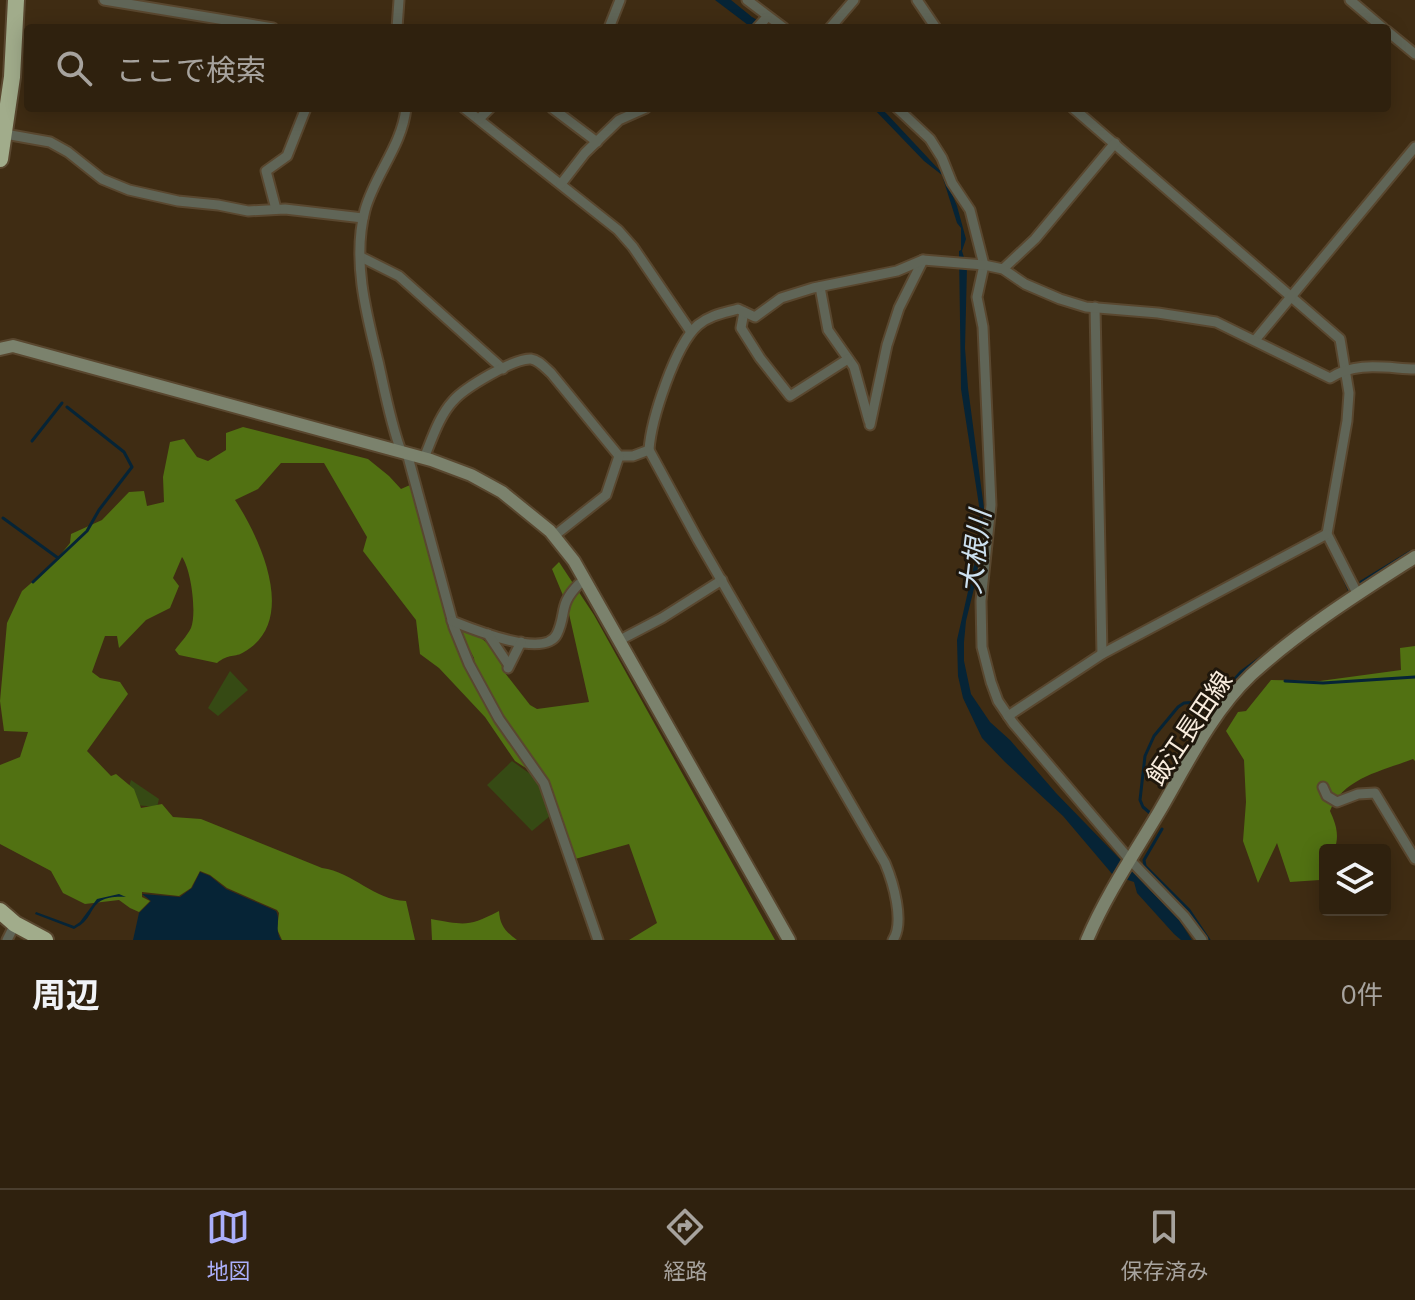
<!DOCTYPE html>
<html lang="ja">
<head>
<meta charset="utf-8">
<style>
	body { margin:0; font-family:Inter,"Noto Sans JP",sans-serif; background:#372917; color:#f1f3f6 }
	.controls { position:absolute; right:24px; bottom:24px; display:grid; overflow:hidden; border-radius:8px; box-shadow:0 4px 20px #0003 }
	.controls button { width:72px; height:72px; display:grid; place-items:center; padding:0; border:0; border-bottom:2px solid #4a3e2e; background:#2f210e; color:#f1f3f6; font:40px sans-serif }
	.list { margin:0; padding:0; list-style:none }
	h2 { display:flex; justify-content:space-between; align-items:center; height:104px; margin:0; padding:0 32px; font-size:34px }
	h2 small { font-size:26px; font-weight:400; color:#a7a39e }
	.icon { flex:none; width:44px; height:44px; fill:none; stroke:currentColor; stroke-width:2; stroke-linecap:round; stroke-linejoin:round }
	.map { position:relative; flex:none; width:1415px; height:940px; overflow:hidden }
	.search { position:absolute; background:#2f210e; box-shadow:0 4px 20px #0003; left:24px; right:24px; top:24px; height:88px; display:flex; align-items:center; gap:20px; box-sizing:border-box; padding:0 28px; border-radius:8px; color:#a7a39e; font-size:30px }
	.sheet { height:248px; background:#2f210e }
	nav { display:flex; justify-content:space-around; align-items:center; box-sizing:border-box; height:112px; border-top:2px solid #4a3e2e; background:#2f210e; font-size:22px; color:#a7a39e }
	nav a { display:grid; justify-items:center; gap:4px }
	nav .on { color:#abaffb }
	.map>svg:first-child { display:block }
	.green { fill:#364a14 }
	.forest { fill:#517112 }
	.water { fill:#062436 }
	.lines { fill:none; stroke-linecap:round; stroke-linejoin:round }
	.stream { stroke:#062436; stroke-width:3 }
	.street-casing { stroke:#59472f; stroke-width:13 }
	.secondary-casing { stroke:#59472f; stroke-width:16 }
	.highway-casing { stroke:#59472f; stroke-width:20 }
	.street { stroke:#606557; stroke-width:9 }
	.secondary { stroke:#7b826d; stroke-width:12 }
	.highway { stroke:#a1ac8b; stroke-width:16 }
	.labels { text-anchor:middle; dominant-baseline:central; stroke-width:6; stroke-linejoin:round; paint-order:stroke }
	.street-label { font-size:26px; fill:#f8ecdd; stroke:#1f170c }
	.water-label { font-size:28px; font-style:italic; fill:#cde1f0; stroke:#1f170c }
</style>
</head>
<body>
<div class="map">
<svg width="1415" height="940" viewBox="0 0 1415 940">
	<rect width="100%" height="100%" fill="#3f2c13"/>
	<!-- green -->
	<g class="green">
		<polygon points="230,671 248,690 218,716 208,708"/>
		<polygon points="512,761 536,778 550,816 532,831 487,785"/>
		<polygon points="131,780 159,799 157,807 124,804"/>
	</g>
	<!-- forest -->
	<g class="forest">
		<path d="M243,427l125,32 21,17 12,13 9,-4 41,141 84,148 -20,-13 -30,-44 -46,-49 -19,-14 -4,-34 -53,-69 4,-14 -43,-74h-43l-23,26 -23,11c25,38 64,121 9,152 -9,6 -15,1 -27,11l-38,-8 -4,-5c5,-7 12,-14 16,-22 6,-15 0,-59 -9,-71l-9,21 6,8 -9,22 -24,12 -27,28 -2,-12h-12l-13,36 8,6 20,4 8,12 -41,57 24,25 5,-2 18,15 7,19 21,-4 11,13 28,2 121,49c31,4 52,32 84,33l9,39h-133l-5,-11 2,-16 -2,-3 -50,-22 -17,-13 -10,-4 -9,17 -12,8 -37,-4v5l8,4 -11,11 -9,-4 -11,-8 -34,4 -22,-11 -12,-22 -51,-27v-79l20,-8 8,-25 -24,-1 -4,-30 7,-78 15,-32 31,-27 17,-21 1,-9 31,-14 27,-28 15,-1 3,15 17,-4 -1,-25 7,-35 14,-3 13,18 11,4 18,-11v-17z"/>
		<polygon points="559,562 594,615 775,940 629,940 657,923 629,844 575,859 545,776 510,730 492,699 475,668 474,658 458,628 480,637 495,650 505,673 530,705 537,709 589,702 567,605 552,569"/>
		<path d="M1415,646v115l-2,-2c-31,12 -70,19 -83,52 6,13 10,25 4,39h-9v20l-5,10 -30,2 -13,-39 -19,40 -15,-42 3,-39 -2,-42 -18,-29 12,-19 8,-1 25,-31 49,1 81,-11 -1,-22z"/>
		<path d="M499,911c1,15 7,21 18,29h-85l-1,-21c34,6 37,8 68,-8z"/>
	</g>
	<!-- water -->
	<g class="water">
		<polygon points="715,0 731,0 752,17 771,28 752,28"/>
		<polygon points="873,108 880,108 886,113 944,175 957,206 966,239 962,251 967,267 965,348 968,388 985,516 980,564 966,621 964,642 964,661 971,694 990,722 1010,740 1056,793 1179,920 1192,940 1181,940 1174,934 1137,893 1134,882 1113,875 1063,816 1005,762 982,738 963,698 958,676 957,640 976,556 980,512 961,389 959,251 961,250 961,228 957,223 942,175 924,161"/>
		<path d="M200,872l10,4 16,13 50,22c5,9 -2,19 5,29h-148l6,-27 12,-12 -9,-7 38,3 12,-9z"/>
		<path d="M119,894l7,3c-42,-2 -26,20 -52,32l-39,-15 1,-2 38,14 6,-4 17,-23z"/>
	</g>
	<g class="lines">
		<!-- stream -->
		<g class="stream">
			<polyline points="32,441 62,403"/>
			<polyline points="3,518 58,558"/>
			<polyline points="33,582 87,531 99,510 132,467 124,452 67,407"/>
			<polyline points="1361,582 1410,552"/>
			<polyline points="1285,681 1323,683 1415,677"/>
			<polyline points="1150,813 1143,807 1140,800 1145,756 1154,736 1178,707 1184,703 1215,701 1241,672 1350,592 1339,567"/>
			<polyline points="1162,829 1144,860 1145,866 1189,910 1209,940"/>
		</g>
		<defs>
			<g id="street">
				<polyline points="104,0 273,28"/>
				<polyline points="747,0 784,28"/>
				<polyline points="917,0 936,28"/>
				<polyline points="1350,0 1383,28"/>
				<polyline points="397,28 399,0"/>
				<polyline points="609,28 620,0"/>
				<polyline points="757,28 767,17"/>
				<polyline points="830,28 854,0"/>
				<polyline points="1387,31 1415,54"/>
				<polyline points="464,108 618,230 633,247 691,332"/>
				<polyline points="552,108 597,142"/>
				<polyline points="897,108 930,139 942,158 952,183 970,210 984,265 977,297 983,327 991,505 981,601 982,647 991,682 998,701 1013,723 1130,860 1184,916 1202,940"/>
				<polyline points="1073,108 1340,339 1349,393 1347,421 1327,534 1358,595"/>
				<polyline points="479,119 490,108"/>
				<polyline points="5,134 50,142 68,152 102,179 129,190 178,201 218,205 248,211 285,209 363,218"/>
				<polyline points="561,184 585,153 619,120 646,108"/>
				<polyline points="276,209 266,171 287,156 306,108"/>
				<polyline points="361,257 399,276 503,369"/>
				<polyline points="1003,269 1035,239 1115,143"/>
				<polyline points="820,287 828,330 854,367 869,421"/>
				<polyline points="1095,307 1102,654"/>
				<polyline points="744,312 741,328 760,358 790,396 848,359"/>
				<polyline points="1256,339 1415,147"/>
				<polyline points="870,425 887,345 899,308 923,260"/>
				<path d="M401,451c-11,-30 -16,-59 -23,-90 -12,-48 -26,-102 -13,-151 10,-36 37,-64 41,-102"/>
				<polyline points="407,453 454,627 469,664 499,719 544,783 598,940"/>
				<path d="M424,458c8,-19 15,-42 29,-57 11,-13 61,-43 78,-42 8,1 14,9 20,14l68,83h14l16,-6"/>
				<polyline points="554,536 606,495 619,456"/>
				<path d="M452,621c20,8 93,38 105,13 10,-21 1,-29 22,-50"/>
				<polyline points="488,634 508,664"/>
				<polyline points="620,640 662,618 722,580"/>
				<polyline points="508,668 521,642"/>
				<polyline points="1008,716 1102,654 1327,534"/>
				<polyline points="1323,787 1327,796 1337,802 1358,794 1375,793 1415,859"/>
				<polyline points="7,940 15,924"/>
				<path d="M893,940c12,-18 0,-58 -8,-77l-187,-323 -49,-90c2,-30 26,-105 49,-125 12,-10 26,-12 40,-16l17,8 26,-19 32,-10 84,-17 26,-11 61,5 19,4 22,15 35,15 26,8 72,6 58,9 114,56c26,-17 55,-10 85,-9"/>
			</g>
			<g id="secondary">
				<polyline points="0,349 13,346 431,460 471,475 502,492 550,531 574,561 789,940"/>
				<path d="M1087,940c19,-45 47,-86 72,-128 27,-46 53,-100 92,-137 49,-45 108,-82 164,-118"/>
			</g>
			<g id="highway">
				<polyline points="0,159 12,77 16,0"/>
				<polyline points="0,911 15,924 45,940"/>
			</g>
		</defs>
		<!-- street casing -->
		<use href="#street" class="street-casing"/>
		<!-- secondary casing -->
		<use href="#secondary" class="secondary-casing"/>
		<!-- highway casing -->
		<use href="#highway" class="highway-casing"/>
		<!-- street -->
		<use href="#street" class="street"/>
		<!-- secondary -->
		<use href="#secondary" class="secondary"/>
		<!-- highway -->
		<use href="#highway" class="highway"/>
	</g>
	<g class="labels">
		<!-- street labels -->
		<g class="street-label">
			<text transform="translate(1189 728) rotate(-56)">飯江長田線</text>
		</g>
		<!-- water labels -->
		<g class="water-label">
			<text transform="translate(975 552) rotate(-83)">大根川</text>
		</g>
	</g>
</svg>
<div class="controls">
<button><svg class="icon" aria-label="layers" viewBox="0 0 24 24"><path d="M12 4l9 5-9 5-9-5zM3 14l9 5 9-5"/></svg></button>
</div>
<div class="search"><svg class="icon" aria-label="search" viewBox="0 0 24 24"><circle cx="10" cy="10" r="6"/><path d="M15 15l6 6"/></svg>ここで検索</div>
</div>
<section class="sheet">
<h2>周辺<small>0件</small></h2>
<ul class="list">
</ul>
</section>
<nav>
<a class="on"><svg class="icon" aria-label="map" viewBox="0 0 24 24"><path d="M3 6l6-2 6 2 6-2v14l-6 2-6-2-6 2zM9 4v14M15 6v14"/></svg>地図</a>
<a><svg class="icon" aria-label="directions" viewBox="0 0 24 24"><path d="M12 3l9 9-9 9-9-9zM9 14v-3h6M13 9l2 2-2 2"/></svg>経路</a>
<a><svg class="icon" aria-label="saved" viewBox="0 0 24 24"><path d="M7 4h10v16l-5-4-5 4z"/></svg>保存済み</a>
</nav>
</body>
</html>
